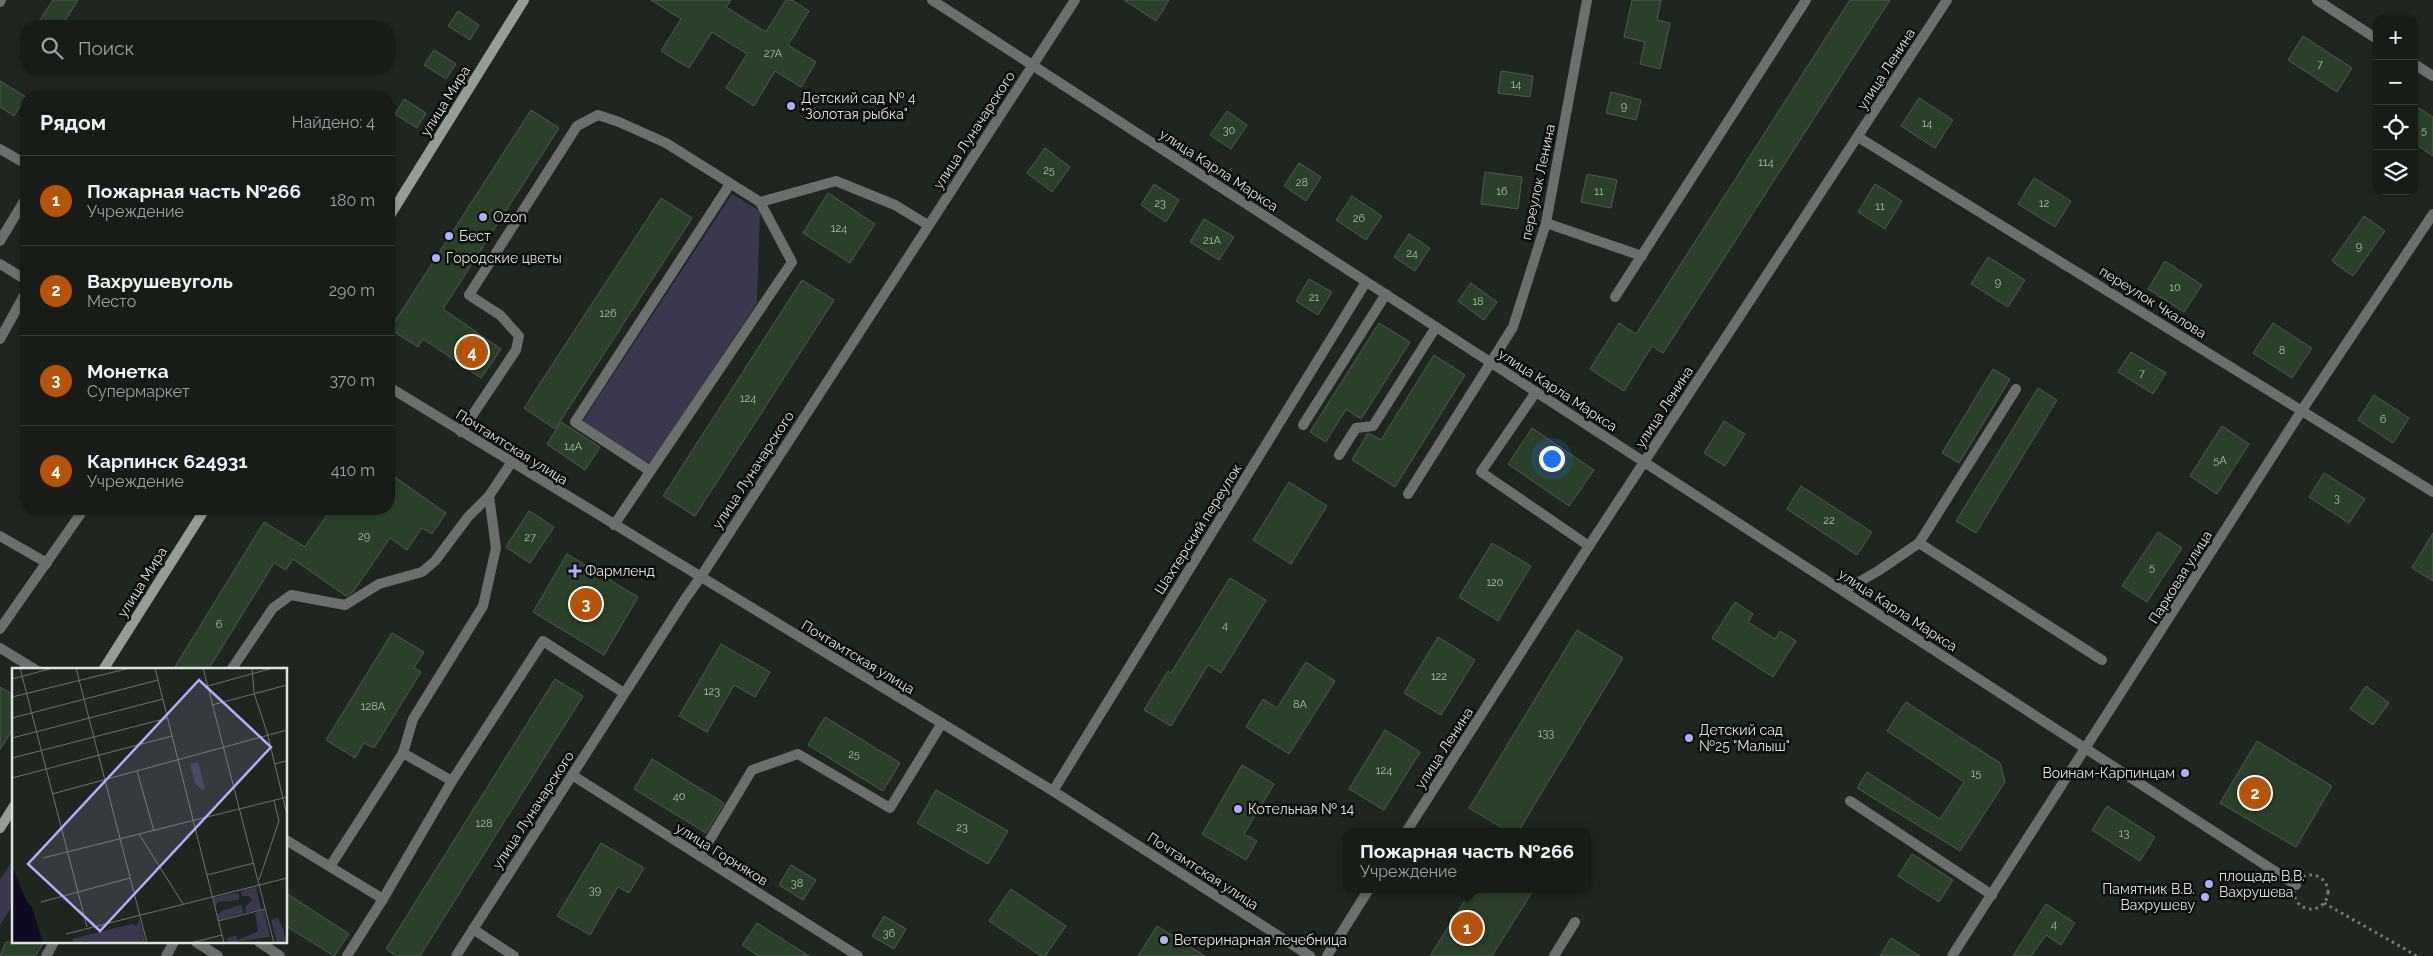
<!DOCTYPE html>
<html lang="ru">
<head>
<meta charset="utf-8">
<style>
	body { margin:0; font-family:Raleway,sans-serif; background:#242924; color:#f1f3f6 }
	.controls { position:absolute; right:15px; top:15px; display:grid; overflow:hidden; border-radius:10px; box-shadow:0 1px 4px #0004 }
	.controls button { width:45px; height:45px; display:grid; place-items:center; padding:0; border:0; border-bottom:1px solid #363a36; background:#171c17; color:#f1f3f6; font:25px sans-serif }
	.you { position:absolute; left:1551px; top:458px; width:18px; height:18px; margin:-12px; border:4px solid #fff; border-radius:50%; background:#1a73e8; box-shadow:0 0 0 8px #1a73e833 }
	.badge { display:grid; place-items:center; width:32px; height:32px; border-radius:50%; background:#b45309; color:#fff; font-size:16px; font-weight:700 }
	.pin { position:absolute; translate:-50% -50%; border:2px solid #fff; box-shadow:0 1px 5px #0006 }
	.popup { position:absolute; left:1343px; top:828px; width:248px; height:65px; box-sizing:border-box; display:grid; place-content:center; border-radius:10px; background:#171c17; filter:drop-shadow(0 1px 4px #0005); font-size:16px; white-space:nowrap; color:#9ea1a1 }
	.popup b { font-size:19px; color:#f1f3f6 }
	.popup::after { content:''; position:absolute; left:50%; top:100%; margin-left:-10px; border:10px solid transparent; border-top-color:#171c17 }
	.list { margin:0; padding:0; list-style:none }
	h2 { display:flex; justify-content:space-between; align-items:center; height:65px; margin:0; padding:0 20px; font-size:21px }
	h2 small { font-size:16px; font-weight:400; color:#9ea1a1 }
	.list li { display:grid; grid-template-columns:32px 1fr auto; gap:15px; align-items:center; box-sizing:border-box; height:90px; padding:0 20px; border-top:1px solid #363a36 }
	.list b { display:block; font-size:19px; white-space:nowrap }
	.list p { margin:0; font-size:16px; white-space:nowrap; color:#9ea1a1 }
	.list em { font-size:16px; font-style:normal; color:#9ea1a1 }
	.icon { flex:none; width:28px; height:28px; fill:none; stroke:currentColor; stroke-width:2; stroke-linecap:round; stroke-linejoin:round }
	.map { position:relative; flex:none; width:2433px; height:956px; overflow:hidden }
	.search { position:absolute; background:#171c17; box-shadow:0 1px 4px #0004; left:20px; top:20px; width:375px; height:55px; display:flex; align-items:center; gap:12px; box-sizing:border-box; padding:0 18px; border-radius:20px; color:#9ea1a1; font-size:19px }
	.panel { position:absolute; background:#171c17; box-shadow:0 1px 4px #0004; left:20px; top:90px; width:375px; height:425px; border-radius:20px }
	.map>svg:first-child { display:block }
	.green { fill:#3a384f }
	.building { fill:#2a402b; stroke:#515951 }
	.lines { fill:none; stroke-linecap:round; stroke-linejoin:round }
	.path { stroke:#757b75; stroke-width:3; stroke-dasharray:2.5 4; stroke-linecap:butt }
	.service { stroke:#6c706c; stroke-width:10 }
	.minor { stroke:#6c706c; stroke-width:10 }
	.tertiary { stroke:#6c706c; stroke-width:10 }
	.secondary { stroke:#969c96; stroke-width:10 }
	.poi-dot { fill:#b3acf9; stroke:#0b0e0b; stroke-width:2 }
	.labels { text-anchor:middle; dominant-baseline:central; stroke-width:5; stroke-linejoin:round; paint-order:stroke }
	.number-label { font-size:11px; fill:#b2bab2 }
	.street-label { font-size:14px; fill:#dfe3df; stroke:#0b0e0b }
	.poi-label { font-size:14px; fill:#dfe3df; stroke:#0b0e0b; text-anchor:start }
	.inset-road { fill:none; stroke:#6c726c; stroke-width:1 }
	.view { fill:#b3acf9; fill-opacity:0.15; stroke:#b3acf9; stroke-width:2.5 }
	.inset-edge { fill:none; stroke:#dfe3df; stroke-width:2.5 }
</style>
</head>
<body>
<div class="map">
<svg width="2433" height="956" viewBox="0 0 2433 956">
	<rect width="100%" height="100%" fill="#1f261f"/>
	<!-- green -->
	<g class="green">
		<polygon points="732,194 760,211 757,303 649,466 582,422"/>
		<polygon points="14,858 14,903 0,925 0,880"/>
	</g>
	<!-- building -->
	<g class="building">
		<polygon points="53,0 78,0 62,26 36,26"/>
		<polygon points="651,0 731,0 726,7 766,32 786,0 792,0 809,11 788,45 816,62 801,87 775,71 754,106 726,88 747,54 712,32 689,68 661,51 681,19"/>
		<polygon points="1124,0 1169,0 1156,21"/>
		<polygon points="1632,0 1661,0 1657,20 1670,23 1660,69 1640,64 1645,42 1624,37"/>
		<polygon points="1850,0 1890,0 1663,353 1652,346 1624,391 1590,369 1619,323 1636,334"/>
		<polygon points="458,11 479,25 470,40 448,26"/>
		<polygon points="2303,36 2352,68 2337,92 2288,60"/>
		<polygon points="434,50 456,64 446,79 424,65"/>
		<polygon points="1501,71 1533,76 1530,97 1498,93"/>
		<polygon points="0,81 26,97 14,116 0,107"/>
		<polygon points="1611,92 1641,100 1636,120 1606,113"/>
		<polygon points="1919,98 1953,120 1935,148 1901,126"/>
		<polygon points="404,99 426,113 417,128 395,114"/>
		<polygon points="2414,105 2433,117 2433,156 2414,143"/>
		<polygon points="531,110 559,128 443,309 501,349 481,378 423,339 418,347 390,329"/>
		<polygon points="1227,111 1247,125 1231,149 1210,135"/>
		<polygon points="1045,148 1070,167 1052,192 1027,173"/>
		<polygon points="1299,163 1321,177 1306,201 1284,186"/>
		<polygon points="1485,172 1522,177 1518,209 1481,204"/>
		<polygon points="1587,174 1617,180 1611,208 1581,202"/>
		<polygon points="2034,178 2071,201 2055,227 2018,204"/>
		<polygon points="1154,184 1179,200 1166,222 1141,205"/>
		<polygon points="1875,184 1902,201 1885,229 1858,212"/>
		<polygon points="828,193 875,224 850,263 803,233"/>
		<polygon points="1352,196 1382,216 1366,240 1336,220"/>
		<polygon points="661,198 692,218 555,429 524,408"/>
		<polygon points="2364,216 2385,231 2353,276 2332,261"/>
		<polygon points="1204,219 1234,237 1219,260 1190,242"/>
		<polygon points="1409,234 1430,248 1415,271 1394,257"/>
		<polygon points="1988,257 2025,280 2008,307 1971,284"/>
		<polygon points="2165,261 2202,285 2184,312 2148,289"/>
		<polygon points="1309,279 1332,292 1318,315 1296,301"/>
		<polygon points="802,280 834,300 695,516 663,496"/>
		<polygon points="1471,283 1497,302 1484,320 1458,301"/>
		<polygon points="1379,323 1410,342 1361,419 1346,409 1326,442 1310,432"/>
		<polygon points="2273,323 2312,348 2292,378 2253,353"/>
		<polygon points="2131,352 2166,373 2153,394 2118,372"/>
		<polygon points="1434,355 1465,375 1395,487 1352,460 1368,433 1381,440"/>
		<polygon points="1993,369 2010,379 1959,463 1942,453"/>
		<polygon points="2038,388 2057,400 1976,533 1956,521"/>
		<polygon points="2374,395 2409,418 2393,443 2358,420"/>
		<polygon points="1724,421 1745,434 1725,466 1704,453"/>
		<polygon points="561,422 600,447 585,470 547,444"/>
		<polygon points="2222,426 2249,444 2217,494 2190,476"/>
		<polygon points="1532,428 1594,470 1569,506 1508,464"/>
		<polygon points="389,473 446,513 432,534 422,528 407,550 390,538 353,592 346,596 293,559 286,570 274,563 208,670 173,670 264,522 305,547 331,509 389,509"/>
		<polygon points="2324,473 2365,499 2349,523 2309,497"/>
		<polygon points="1289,482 1327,506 1291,564 1253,540"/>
		<polygon points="1801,486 1872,532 1857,555 1787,509"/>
		<polygon points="529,511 554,527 530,563 506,547"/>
		<polygon points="2158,532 2182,548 2147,602 2122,586"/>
		<polygon points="2433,533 2433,581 2412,568"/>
		<polygon points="1492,543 1531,566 1498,621 1459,597"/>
		<polygon points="567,554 638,597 604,655 533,612"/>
		<polygon points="1230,578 1266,600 1221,673 1208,665 1171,726 1144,710 1168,671 1171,673"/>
		<polygon points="1735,602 1753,614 1748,622 1775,639 1780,631 1796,641 1773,677 1712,638"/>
		<polygon points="1577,630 1623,658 1518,832 1509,832 1469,808"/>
		<polygon points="392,633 424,652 414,668 421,672 374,748 364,743 355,758 326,740"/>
		<polygon points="1438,637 1475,660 1441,715 1404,693"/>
		<polygon points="721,644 770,672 755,697 734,685 707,732 679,716"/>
		<polygon points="1306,662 1335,681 1289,754 1246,727 1263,699 1277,708"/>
		<polygon points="555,679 583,696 420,956 397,956 386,949"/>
		<polygon points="2366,686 2389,703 2373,725 2350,709"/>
		<polygon points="0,687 14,695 14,727 0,750"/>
		<polygon points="1906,702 2000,763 2005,782 1960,851 1857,788 1867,772 1940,819 1964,782 1887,731"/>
		<polygon points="825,717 900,763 883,791 808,745"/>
		<polygon points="1385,730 1420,752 1384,810 1349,789"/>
		<polygon points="2257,741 2332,786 2296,847 2220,803"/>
		<polygon points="652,759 724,803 706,833 634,789"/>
		<polygon points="1242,765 1274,784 1244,834 1257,841 1246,860 1202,834"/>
		<polygon points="936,790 1008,831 988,864 917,823"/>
		<polygon points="2107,806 2155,837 2140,861 2092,830"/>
		<polygon points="601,843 644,868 629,893 618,887 590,935 557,916"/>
		<polygon points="1912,854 1953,880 1939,902 1898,876"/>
		<polygon points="791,865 816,880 803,900 779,885"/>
		<polygon points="1011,889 1066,926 1045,956 1041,956 989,921"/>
		<polygon points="1472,889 1534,889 1492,956 1430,956"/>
		<polygon points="286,893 349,934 334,956 286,926"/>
		<polygon points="2046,904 2075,923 2061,945 2046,935 2031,956 2013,956"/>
		<polygon points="884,916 906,929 894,949 872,936"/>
		<polygon points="757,923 809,956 759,956 742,945"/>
		<polygon points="1157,926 1205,956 1138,956"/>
		<polygon points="1891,938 1920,956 1880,956"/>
		<polygon points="6,942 44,942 35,956 0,956"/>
	</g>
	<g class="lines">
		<!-- path -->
		<g class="path">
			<circle cx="2311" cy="892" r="17"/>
			<polyline points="2324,903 2417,956"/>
		</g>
		<!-- service -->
		<g class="service">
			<polyline points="1546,223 1642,256"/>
			<polyline points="0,241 26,198"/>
			<polyline points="0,264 26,280"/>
			<polyline points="1615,297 1806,0"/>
			<polyline points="0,339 26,292"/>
			<polyline points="1536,392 1481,472 1589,546"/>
			<polyline points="1303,425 1386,294"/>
			<polyline points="461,432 516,350 519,336 500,315 469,295 577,126 598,115 619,122 666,143 760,202 836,181 895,205 928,225"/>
			<polyline points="1339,455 1356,428 1373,426 1436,327"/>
			<polyline points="650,471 575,422 730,184"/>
			<polyline points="1408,494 1491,362"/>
			<polyline points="614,525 792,262 760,202"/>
			<polyline points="0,536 47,563"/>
			<polyline points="1919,543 2016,389"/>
			<polyline points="1843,591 1878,571 1919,543 2102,660"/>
			<polyline points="0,629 84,509"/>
			<polyline points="231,670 273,608 291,595 345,605 379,584 422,572 435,561 468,517 489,496 511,463"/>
			<polyline points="403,753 413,719 483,606 496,548 489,496"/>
			<polyline points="1850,801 1992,895"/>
			<polyline points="286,840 383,899"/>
			<polyline points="700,856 752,770 798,754 890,808 942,723"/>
			<polyline points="331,865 403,753 452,781"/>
			<polyline points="196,942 218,956"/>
			<polyline points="259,942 280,956"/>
			<polyline points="46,956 54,942"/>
			<polyline points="166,956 174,942"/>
			<polyline points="347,956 383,899 452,781 543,641 624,693"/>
			<polyline points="1554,956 1575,922"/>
		</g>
		<!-- minor -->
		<g class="minor">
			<polyline points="932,0 2296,885"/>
			<polyline points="2317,0 2377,39"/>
			<polyline points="0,2 1,0"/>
			<polyline points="2414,64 2433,76"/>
			<polyline points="1858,137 2433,492"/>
			<polyline points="1491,362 1513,327 1546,223 1587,0"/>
			<polyline points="0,648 36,670"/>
			<polyline points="572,775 858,956"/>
			<polyline points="1053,791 1366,282"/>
			<polyline points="473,929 514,956"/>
			<polyline points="456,956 685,599 700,578"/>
			<polyline points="1952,956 2302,410 2433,214"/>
		</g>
		<!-- tertiary -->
		<g class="tertiary">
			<polyline points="0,149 26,164"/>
			<polyline points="389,387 1053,791 1310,956"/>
			<polyline points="700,578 1075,0"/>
			<polyline points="1406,832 1589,546 1947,0"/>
			<polyline points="1327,956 1369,889"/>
		</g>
		<!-- secondary -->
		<g class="secondary">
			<polyline points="389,217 524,0"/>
			<polyline points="103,670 205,509"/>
			<polyline points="0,828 14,806"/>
		</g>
	</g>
	<!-- markers -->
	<g class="poi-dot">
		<circle cx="791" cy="106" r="5"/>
		<circle cx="483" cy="217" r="5"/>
		<circle cx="449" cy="236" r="5"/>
		<circle cx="436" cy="258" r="5"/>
		<path d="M572.5 563.5h5v5h5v5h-5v5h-5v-5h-5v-5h5z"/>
		<circle cx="1689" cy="738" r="5"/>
		<circle cx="2185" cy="773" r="5"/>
		<circle cx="1238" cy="809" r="5"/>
		<circle cx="2209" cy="884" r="5"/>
		<circle cx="2205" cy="897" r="5"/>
		<circle cx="1164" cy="940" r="5"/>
	</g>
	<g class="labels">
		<!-- number labels -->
		<g class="number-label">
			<text x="773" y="53">27А</text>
			<text x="2320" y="64">7</text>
			<text x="1516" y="84">14</text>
			<text x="1624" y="106">9</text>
			<text x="1927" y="123">14</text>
			<text x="1229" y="130">30</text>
			<text x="2424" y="130">5</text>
			<text x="1766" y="162">114</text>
			<text x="1049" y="170">25</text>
			<text x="1302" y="182">28</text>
			<text x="1502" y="191">16</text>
			<text x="1599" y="191">11</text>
			<text x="1160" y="203">23</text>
			<text x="2044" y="203">12</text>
			<text x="1880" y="206">11</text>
			<text x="1359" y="218">26</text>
			<text x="839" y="228">124</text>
			<text x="1212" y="240">21А</text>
			<text x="2359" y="246">9</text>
			<text x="1412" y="253">24</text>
			<text x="1998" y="282">9</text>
			<text x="2175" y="287">10</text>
			<text x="1314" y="297">21</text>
			<text x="1478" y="301">18</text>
			<text x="608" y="313">126</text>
			<text x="2282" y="350">8</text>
			<text x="2142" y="373">7</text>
			<text x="748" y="398">124</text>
			<text x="2383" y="419">6</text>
			<text x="573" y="446">14А</text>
			<text x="2220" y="460">5А</text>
			<text x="2337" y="498">3</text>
			<text x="1829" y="520">22</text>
			<text x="364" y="536">29</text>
			<text x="530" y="537">27</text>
			<text x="2152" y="567">5</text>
			<text x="1495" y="582">120</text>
			<text x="219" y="624">6</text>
			<text x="1225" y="625">4</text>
			<text x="1439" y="676">122</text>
			<text x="712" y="691">123</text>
			<text x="1300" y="704">8А</text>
			<text x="373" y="706">128А</text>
			<text x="1546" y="733">133</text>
			<text x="854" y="754">25</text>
			<text x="1384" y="770">124</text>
			<text x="1976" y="773">15</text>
			<text x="679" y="796">40</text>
			<text x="484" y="823">128</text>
			<text x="962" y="827">23</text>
			<text x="2124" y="833">13</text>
			<text x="797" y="883">38</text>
			<text x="595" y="890">39</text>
			<text x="2054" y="924">4</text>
			<text x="889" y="933">36</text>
		</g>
		<!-- street labels -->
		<g class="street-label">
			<text transform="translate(1886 69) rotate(-57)">улица Ленина</text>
			<text transform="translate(445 101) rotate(-58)">улица Мира</text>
			<text transform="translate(974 130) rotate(-57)">улица Луначарского</text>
			<text transform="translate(1219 170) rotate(33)">улица Карла Маркса</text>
			<text transform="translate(1538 182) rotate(-78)">переулок Ленина</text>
			<text transform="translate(2153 302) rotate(32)">переулок Чкалова</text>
			<text transform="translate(1558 390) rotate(33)">улица Карла Маркса</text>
			<text transform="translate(1664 407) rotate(-57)">улица Ленина</text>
			<text transform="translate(512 447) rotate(32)">Почтамтская улица</text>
			<text transform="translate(753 470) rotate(-57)">улица Луначарского</text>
			<text transform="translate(1198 529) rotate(-58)">Шахтерский переулок</text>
			<text transform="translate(2180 577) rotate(-58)">Парковая улица</text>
			<text transform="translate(142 582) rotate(-58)">улица Мира</text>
			<text transform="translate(1898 610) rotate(33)">улица Карла Маркса</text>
			<text transform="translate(858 657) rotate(31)">Почтамтская улица</text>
			<text transform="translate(1444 748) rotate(-57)">улица Ленина</text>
			<text transform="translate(533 810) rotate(-57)">улица Луначарского</text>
			<text transform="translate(722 854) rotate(32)">улица Горняков</text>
			<text transform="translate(1203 871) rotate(33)">Почтамтская улица</text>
		</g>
		<!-- poi labels -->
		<g class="poi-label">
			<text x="801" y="98">Детский сад № 4<tspan x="801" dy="16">"Золотая рыбка"</tspan></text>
			<text x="493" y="217">Ozon</text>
			<text x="459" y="236">Бест</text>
			<text x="446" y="258">Городские цветы</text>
			<text x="585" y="571">Фармленд</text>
			<text x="1699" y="730">Детский сад<tspan x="1699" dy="16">№25 "Малыш"</tspan></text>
			<text x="2175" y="773" text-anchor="end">Воинам-Карпинцам</text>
			<text x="1248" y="809">Котельная № 14</text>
			<text x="2219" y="876">площадь В.В.<tspan x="2219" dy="16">Вахрушева</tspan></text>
			<text x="2195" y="889" text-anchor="end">Памятник В.В.<tspan x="2195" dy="16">Вахрушеву</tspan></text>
			<text x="1174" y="940">Ветеринарная лечебница</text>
		</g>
	</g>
	<!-- overview -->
	<g transform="translate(12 668)">
		<rect width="275" height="275" fill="#1f261f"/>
		<path d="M186,94l7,27 -3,1 -7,-7 -5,-19zM244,219l5,22 -15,4 -1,-6 7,-7 -3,-4h-7l-1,-5zM222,225l5,1v6l-21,2 -3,4 -2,-8zM229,237l3,8 -26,7 -1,-5 7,-5zM252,242l6,27 -42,6 -1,-5 9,-2 2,4 20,-9 -3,-18zM266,250l5,11 3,14h-9l-6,-23zM127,251l7,24h-4l-4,-15 3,15h-68l-1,-4 59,-15 6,2z" fill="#3a384f"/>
		<path d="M0,198l15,36 5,5 11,36h-31z" fill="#0f0b22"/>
		<path class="inset-road" d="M8,0l67,259M64,0l71,275M143,0l69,275M191,0l71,275M240,0l2,25 13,39 20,83M0,11l41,-11M196,18l65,-18M0,29l118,-29M200,37l75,-20M0,50l146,-38M0,70l151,-39M0,90l156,-40M263,96l11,-3 1,4M125,103l17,60M0,110l160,-42M40,126l235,-64M127,166l44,70M31,190l244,-61M195,207l47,-12M247,212l20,-59 -5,-20M29,234l89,-24M206,253l47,-12M54,266l221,-56M179,275l31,-8"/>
		<path class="view" d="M187,12l72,67 -171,184 -72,-67z"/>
		<rect width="275" height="275" class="inset-edge"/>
	</g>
</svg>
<div class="controls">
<button>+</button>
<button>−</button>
<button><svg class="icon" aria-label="locate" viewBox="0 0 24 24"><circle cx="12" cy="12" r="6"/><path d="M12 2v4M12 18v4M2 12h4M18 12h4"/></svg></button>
<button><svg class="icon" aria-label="layers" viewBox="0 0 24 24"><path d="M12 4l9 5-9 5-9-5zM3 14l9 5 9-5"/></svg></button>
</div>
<div class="you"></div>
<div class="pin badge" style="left:1467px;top:928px">1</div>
<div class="popup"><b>Пожарная часть №266</b>Учреждение</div>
<div class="pin badge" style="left:2255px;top:793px">2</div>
<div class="pin badge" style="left:586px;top:604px">3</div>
<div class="pin badge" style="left:472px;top:352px">4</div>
<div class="search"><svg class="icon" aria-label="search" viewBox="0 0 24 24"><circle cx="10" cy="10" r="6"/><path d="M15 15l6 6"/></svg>Поиск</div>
<section class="panel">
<h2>Рядом<small>Найдено: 4</small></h2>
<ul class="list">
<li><span class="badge">1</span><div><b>Пожарная часть №266</b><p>Учреждение</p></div><em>180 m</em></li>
<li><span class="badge">2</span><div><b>Вахрушевуголь</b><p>Место</p></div><em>290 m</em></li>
<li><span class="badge">3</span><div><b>Монетка</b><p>Супермаркет</p></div><em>370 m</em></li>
<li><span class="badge">4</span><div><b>Карпинск 624931</b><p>Учреждение</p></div><em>410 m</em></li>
</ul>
</section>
</div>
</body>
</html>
